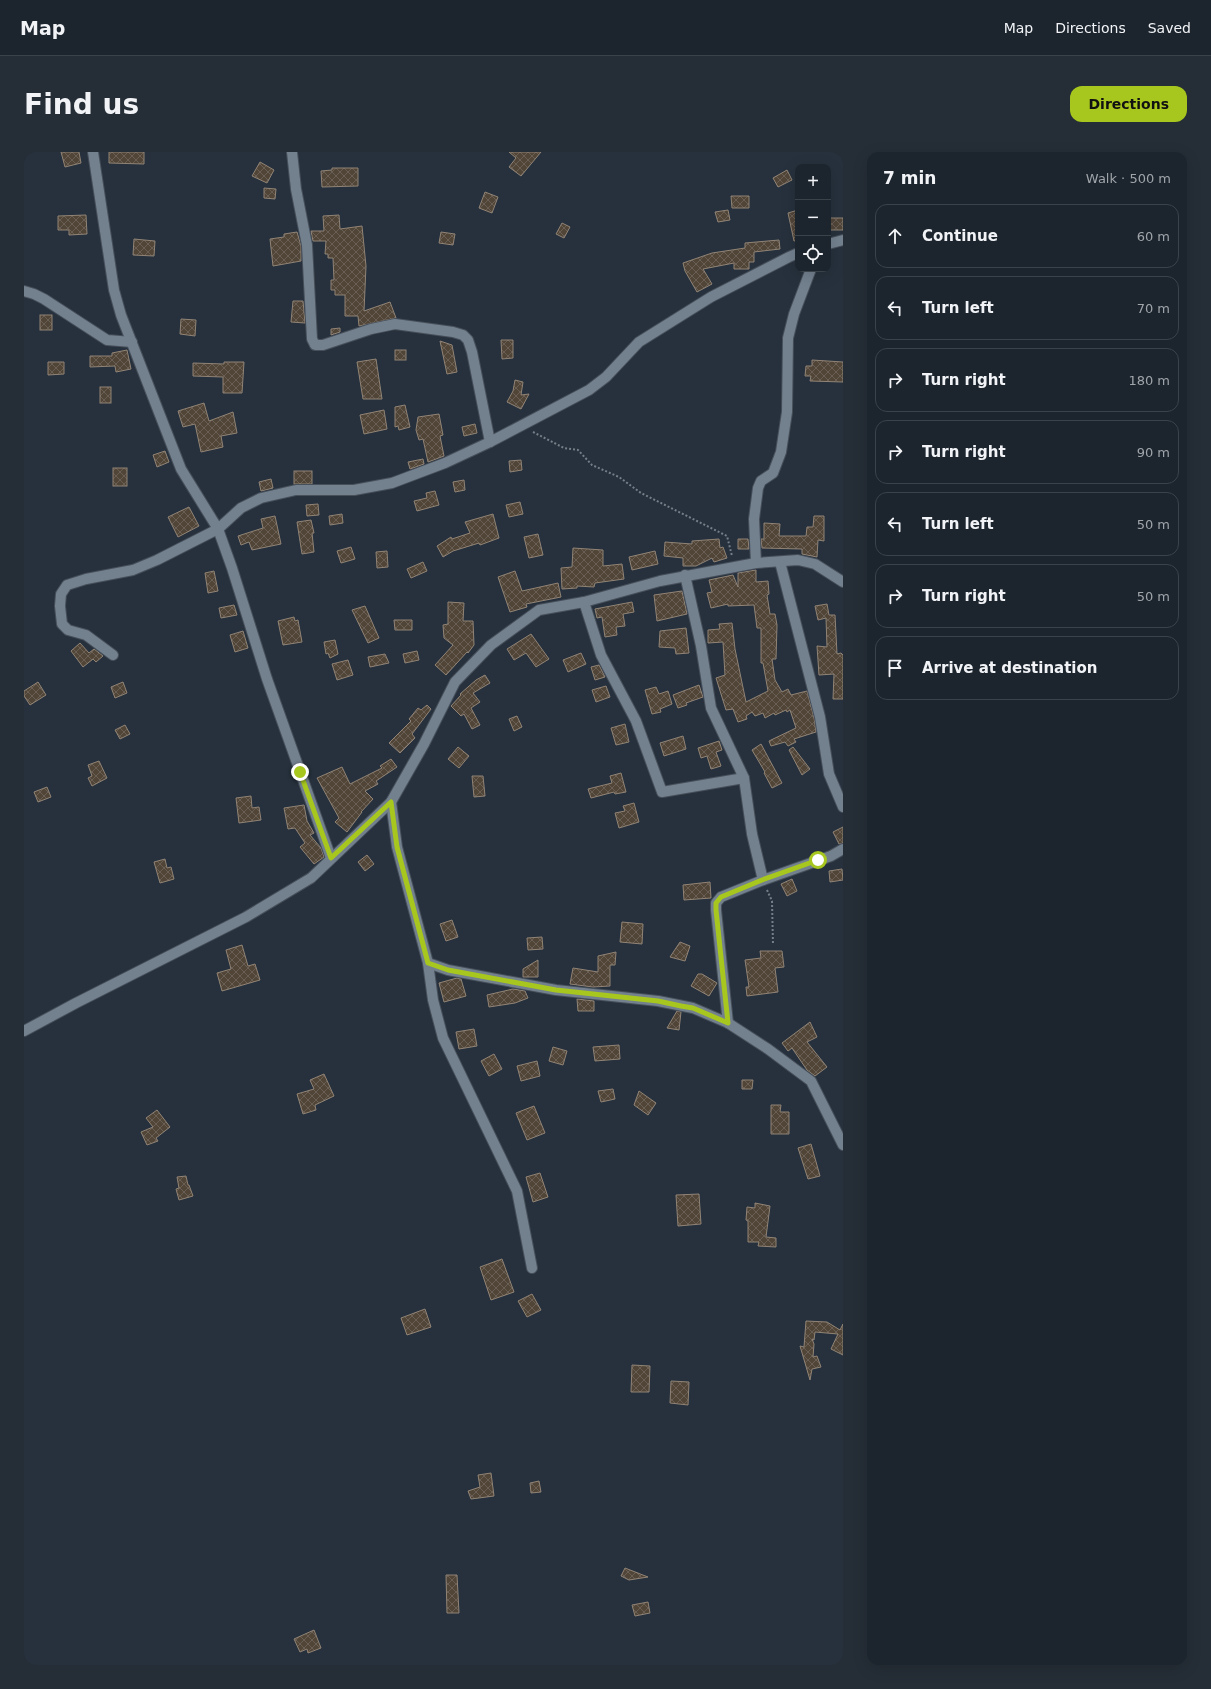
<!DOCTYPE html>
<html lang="en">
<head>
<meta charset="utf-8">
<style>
	body { margin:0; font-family:"DejaVu Sans",sans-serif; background:#252d36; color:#f1f3f6 }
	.controls { position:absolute; right:12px; top:12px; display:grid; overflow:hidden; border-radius:8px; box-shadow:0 4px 16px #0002 }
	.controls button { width:36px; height:36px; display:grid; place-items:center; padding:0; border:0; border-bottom:1px solid #3a424a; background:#1c252e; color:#f1f3f6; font:20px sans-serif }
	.stop { position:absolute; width:12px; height:12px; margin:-9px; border:3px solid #a7c71e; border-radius:50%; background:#fff }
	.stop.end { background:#a7c71e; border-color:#fff; box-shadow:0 1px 4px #0008 }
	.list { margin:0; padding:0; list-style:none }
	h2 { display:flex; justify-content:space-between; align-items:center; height:52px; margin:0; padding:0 16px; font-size:17px }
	h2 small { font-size:13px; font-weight:400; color:#a0a5aa }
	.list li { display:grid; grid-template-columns:26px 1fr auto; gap:12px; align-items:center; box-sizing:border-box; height:64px; margin:0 8px 8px; padding:0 8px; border:1px solid #3a424a; border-radius:12px }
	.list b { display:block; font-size:15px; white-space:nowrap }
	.list em { font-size:13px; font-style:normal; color:#a0a5aa }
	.icon { flex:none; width:22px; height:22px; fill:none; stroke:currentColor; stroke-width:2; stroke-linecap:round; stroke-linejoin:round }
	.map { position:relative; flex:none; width:819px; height:1513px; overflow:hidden; border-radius:12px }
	header { display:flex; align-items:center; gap:24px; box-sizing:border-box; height:56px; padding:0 20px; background:#1c252e; border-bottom:1px solid #3a424a }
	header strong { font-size:19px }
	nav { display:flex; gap:22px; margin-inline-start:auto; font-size:14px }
	.intro { display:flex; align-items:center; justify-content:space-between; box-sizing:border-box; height:96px; padding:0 24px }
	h1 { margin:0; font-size:28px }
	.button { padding:10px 18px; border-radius:12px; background:#a7c71e; color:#111; font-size:14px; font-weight:700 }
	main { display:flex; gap:24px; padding:0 24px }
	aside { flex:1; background:#1c252e; border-radius:12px; box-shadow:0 4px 16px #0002 }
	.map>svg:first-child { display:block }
	.building { fill:url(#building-cross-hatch); stroke:#918476 }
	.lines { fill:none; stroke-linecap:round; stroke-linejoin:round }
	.street-casing { stroke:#464f5a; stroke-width:12 }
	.path { stroke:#767f89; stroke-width:2; stroke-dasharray:2 2; stroke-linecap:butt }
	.street { stroke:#73808e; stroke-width:10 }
	.route { stroke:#a7c71e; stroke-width:5 }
</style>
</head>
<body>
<header>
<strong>Map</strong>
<nav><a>Map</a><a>Directions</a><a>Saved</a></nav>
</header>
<div class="intro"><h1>Find us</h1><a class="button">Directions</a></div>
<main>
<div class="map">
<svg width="819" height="1513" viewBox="0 0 819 1513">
	<defs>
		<pattern id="building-cross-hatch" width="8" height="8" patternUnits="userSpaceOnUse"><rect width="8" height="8" fill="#514538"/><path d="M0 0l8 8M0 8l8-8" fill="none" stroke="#695f55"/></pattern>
	</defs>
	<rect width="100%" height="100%" fill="#26313d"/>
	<!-- building -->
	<g class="building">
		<polygon points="37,0 55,0 57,11 41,15"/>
		<polygon points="85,0 120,0 120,12 85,11"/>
		<polygon points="485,0 517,0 497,24 485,15 492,6"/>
		<polygon points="236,10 250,18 243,31 228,24"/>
		<polygon points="308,16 334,16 334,34 298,35 297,19 308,18"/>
		<polygon points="763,18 768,28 754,35 749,26"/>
		<polygon points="240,36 252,37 251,47 240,46"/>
		<polygon points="461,40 474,45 468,61 455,56"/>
		<polygon points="707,44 725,44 725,56 708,56"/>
		<polygon points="704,58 706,68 694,70 691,60"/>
		<polygon points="774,58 774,88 770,89 764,61"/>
		<polygon points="62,63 63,82 45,83 45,78 34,78 34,64"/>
		<polygon points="315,63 316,77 338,74 342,114 340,159 366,150 372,166 335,174 334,164 321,164 321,143 311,143 311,138 307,138 307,128 310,128 309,106 304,106 304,102 301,102 302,89 289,89 287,79 300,79 299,64"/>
		<rect x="804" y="66" width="15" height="12"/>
		<polygon points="538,71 546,75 540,86 532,82"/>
		<polygon points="273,80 277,94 277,109 249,114 246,87 260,85 260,82"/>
		<polygon points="417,80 431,82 429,93 415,91"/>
		<polygon points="110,87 131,89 130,104 109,103"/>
		<polygon points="755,88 756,97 730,100 730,110 725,110 725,117 710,117 710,111 679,117 688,132 673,140 661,119 659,111 688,101 721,96 721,91"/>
		<polygon points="269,149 279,149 281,171 267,170"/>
		<rect x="16" y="163" width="12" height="15"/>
		<polygon points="157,167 172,168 171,184 156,182"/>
		<polygon points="316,176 316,180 307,183 307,177"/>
		<polygon points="477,188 489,188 489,206 478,207"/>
		<polygon points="416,189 428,193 433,220 423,222"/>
		<polygon points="103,198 107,217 92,220 91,214 66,215 66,204 88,204 88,201"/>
		<rect x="371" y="198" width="11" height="10"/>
		<polygon points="352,207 358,247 339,247 333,210"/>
		<polygon points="788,208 819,210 819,230 786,229 787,224 781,224 782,214 788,214"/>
		<polygon points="24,210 40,210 40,222 24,223"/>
		<polygon points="200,210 220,210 218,241 199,241 199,225 169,224 169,211 200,212"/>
		<polygon points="491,228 499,230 497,243 505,242 497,257 483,250 489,239"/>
		<rect x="76" y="235" width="11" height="16"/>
		<polygon points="180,251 185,269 209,260 213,281 197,284 199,295 177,300 171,272 159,275 154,259"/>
		<polygon points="381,253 386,275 375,278 374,274 371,275 371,255"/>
		<polygon points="360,258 363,277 340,282 336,263"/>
		<polygon points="415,262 419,283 416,284 420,304 404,310 399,287 395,288 392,278 394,265"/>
		<polygon points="451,272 453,281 440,284 438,275"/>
		<polygon points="141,299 145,310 133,315 129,303"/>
		<polygon points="399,307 400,312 386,317 384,310"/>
		<polygon points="497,308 498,318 486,320 485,309"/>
		<rect x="89" y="316" width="14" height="18"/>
		<rect x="270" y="319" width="18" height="13"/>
		<polygon points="247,327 249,336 237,339 235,330"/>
		<polygon points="440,328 441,338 431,340 429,330"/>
		<polygon points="411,339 415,353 393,359 390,349 403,346 402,341"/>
		<polygon points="496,350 499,362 485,365 482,353"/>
		<polygon points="294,352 295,363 283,364 282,353"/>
		<polygon points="165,355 175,374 154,385 144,365"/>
		<polygon points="318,362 319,371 306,373 305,364"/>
		<polygon points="469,362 475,386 456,393 455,391 429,399 419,405 413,394 427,385 428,387 446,381 441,370"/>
		<polygon points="251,364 257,392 228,398 225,390 217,393 214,384 239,376 237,367"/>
		<polygon points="790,364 800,364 800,389 794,388 793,405 778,402 778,397 738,396 737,387 740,387 740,371 756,372 755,384 782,384 783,375 789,375"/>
		<polygon points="287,368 290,381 288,381 290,400 278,402 273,370"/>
		<polygon points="514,382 519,403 505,406 500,385"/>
		<polygon points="695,387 696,396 699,395 703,406 690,410 688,406 672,414 659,414 659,406 640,404 641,390 668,392 668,389"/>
		<polygon points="714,387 724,387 725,397 714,397"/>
		<polygon points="327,395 331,407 317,411 313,399"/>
		<polygon points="549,396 579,398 579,414 598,412 600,427 571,431 570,435 553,434 553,436 538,437 537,416 548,415"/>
		<polygon points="363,399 364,415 353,416 352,400"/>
		<polygon points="631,399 634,412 608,418 605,405"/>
		<polygon points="399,410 403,419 387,426 383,417"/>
		<polygon points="732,418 732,430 744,429 745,442 743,443 746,462 751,462 753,473 752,507 748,507 751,528 758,540 764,537 767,543 783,539 790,566 792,580 770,587 772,590 764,594 761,590 747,594 745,589 772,576 766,558 763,560 762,558 751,563 750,561 741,566 739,561 731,564 728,560 722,564 723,567 714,570 709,557 702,558 692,526 701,523 699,490 684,491 684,478 696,477 695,472 708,471 711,497 722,550 744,539 739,511 737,511 737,476 733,476 730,453 704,454 704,452 687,456 683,441 688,440 685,428 709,423 714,435 714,421"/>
		<polygon points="190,419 194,439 184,441 181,421"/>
		<polygon points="491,419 498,439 534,431 537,445 502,452 503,455 486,460 474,425"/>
		<polygon points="658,439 663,462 633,469 630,443"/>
		<polygon points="424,450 440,451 439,469 449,469 450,493 444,501 443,500 422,523 411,513 429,493 420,486 419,473 424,472"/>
		<polygon points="608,450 610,460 599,462 601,474 592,475 593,483 581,485 578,465 573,466 571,457"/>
		<polygon points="803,452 805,463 811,463 813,502 817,501 819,503 819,547 809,547 810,522 795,523 793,494 803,495 802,466 794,468 791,454"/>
		<polygon points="210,453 213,463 197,466 195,456"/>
		<polygon points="341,454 355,486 344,491 328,458"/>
		<polygon points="270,465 271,469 274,468 278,490 259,493 254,469"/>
		<polygon points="370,468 388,468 388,478 371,478"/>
		<polygon points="662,476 665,501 652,502 651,496 635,495 636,479"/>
		<polygon points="219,479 224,496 211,500 206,483"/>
		<polygon points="507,482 525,507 512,515 502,501 490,508 483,497"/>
		<polygon points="311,488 314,502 306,506 304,501 302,502 300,490"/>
		<polygon points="56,491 65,501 70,497 79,504 72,510 69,507 59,515 47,499"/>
		<polygon points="393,499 395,508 381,511 379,502"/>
		<polygon points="557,501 562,512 544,520 539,508"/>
		<polygon points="361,502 365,511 346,515 344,505"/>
		<polygon points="324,508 329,523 313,528 308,512"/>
		<polygon points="575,513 581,525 571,528 567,515"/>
		<polygon points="461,523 466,531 449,541 456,550 447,556 456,573 448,577 440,562 437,564 427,554 437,543 436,542 452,528"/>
		<polygon points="14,530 22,543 6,553 0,544 0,539"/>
		<polygon points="99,530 103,541 91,546 87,535"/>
		<polygon points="675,533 679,545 662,551 663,553 654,556 649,543"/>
		<polygon points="582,534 586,545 572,550 568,538"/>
		<polygon points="632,535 635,542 644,539 648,552 636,557 637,560 628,562 621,538"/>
		<polygon points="403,553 407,557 388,582 391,586 376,601 365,591 387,569 385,567 394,556 397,558"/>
		<polygon points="493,564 498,575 490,579 485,567"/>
		<polygon points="601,572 605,590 592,593 587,576"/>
		<polygon points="101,573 106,582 96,587 91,578"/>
		<polygon points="659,584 662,597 640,604 636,591"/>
		<polygon points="695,589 698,598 692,600 697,614 687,617 683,604 677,606 674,596"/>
		<polygon points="737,592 758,631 748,636 740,621 741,620 728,598"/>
		<polygon points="434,595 445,604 435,616 424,607"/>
		<polygon points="769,595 786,617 778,623 765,598"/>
		<polygon points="367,607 373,615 352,629 354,632 341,639 349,647 337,660 338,660 323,680 311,670 315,666 293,626 318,615 326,632 358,616 356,614"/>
		<polygon points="75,609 83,626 68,634 64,626 68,624 64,613"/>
		<polygon points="597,621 602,640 591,642 590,640 567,646 564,637 588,631 586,624"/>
		<polygon points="448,624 459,624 461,644 450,645"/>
		<polygon points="23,635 27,645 14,650 10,640"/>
		<polygon points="227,644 228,656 235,655 237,668 215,671 212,646"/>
		<polygon points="610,651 615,670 595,676 591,661 601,659 599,654"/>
		<polygon points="280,653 283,669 290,681 286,683 297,696 300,705 290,712 276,695 281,691 271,676 264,677 260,656"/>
		<polygon points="819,675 819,691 815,692 809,680"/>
		<polygon points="343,703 350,712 341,719 334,710"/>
		<polygon points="141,707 143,716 147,715 150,727 136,731 130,710"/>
		<polygon points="818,717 819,728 806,730 805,719"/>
		<polygon points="768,727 773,739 763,744 757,732"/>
		<polygon points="686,730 687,746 660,748 659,733"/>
		<polygon points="428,768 434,785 422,789 416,772"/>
		<polygon points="598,770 619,772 618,792 596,790"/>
		<polygon points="518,785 519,797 504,798 503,786"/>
		<polygon points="656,790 666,794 661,809 646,805"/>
		<polygon points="218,793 224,814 231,812 236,828 198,839 193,821 207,817 202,798"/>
		<polygon points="736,799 758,799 760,815 751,816 754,840 723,844 722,835 725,835 721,808 737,806"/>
		<polygon points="592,800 591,813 586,813 586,834 569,835 546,832 549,816 574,820 574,804"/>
		<polygon points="514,808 514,825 499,825 499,817"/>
		<polygon points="674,822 678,822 693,831 685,844 667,834"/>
		<polygon points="433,826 437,827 442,844 420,850 415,831"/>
		<polygon points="489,837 501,839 504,846 491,851 465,855 463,843"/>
		<polygon points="553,847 570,849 570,859 554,859"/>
		<polygon points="653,859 657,860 655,878 643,876"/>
		<polygon points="786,870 793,885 783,890 803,915 791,924 783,918 768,896 764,899 758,891"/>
		<polygon points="450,877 453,894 435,897 432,880"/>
		<polygon points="595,893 596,907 571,909 569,895"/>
		<polygon points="529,895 543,899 539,913 525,909"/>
		<polygon points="470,902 478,917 465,924 457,909"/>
		<polygon points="513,909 516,924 497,929 493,914"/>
		<polygon points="300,922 310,944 291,953 292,958 279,962 273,942 290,937 286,928"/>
		<polygon points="718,928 729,928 728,937 718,937"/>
		<polygon points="589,937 591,947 577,950 574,939"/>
		<polygon points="615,939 632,951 624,963 610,953"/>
		<polygon points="747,953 757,953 756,960 765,960 765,982 747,982"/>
		<polygon points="510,954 521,981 503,988 492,961"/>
		<polygon points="133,958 146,975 132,986 134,989 123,993 117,980 129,975 122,966"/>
		<polygon points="787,992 796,1024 784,1027 774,996"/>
		<polygon points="516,1021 524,1045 509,1050 502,1025"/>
		<polygon points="162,1024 164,1033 165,1033 169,1044 155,1048 152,1037 155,1036 153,1025"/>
		<polygon points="675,1042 677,1072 654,1074 652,1043"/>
		<polygon points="731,1051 746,1054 742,1085 752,1086 752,1095 734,1094 735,1090 724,1090 724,1069 722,1068 723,1055 731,1056"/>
		<polygon points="478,1107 490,1140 467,1148 456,1115"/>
		<polygon points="508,1142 517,1158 503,1165 494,1149"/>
		<polygon points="401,1157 407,1175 383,1183 377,1166"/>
		<polygon points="782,1169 803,1170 816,1178 819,1172 819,1203 807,1197 814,1182 791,1180 790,1188 788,1187 790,1192 789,1205 793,1204 797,1215 788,1217 786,1228 776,1194 780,1195"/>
		<polygon points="608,1213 626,1214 625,1240 607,1240"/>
		<polygon points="647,1229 665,1230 664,1253 646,1251"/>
		<polygon points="467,1321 470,1344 447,1347 444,1339 456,1335 454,1323"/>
		<polygon points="515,1329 517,1340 507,1341 506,1331"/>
		<polygon points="601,1416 624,1425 605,1428 597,1424"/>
		<polygon points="422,1423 433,1423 435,1461 423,1461"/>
		<polygon points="624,1450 626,1461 611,1464 608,1453"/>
		<polygon points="290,1478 297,1496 284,1501 283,1497 276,1500 270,1487"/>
	</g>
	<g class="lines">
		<defs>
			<g id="street">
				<polyline points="69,0 90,138 97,163 157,317 194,377 208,416 243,527 307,706"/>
				<polyline points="268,0 272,37 283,93 288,187 291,193 299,193 347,177 371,172 429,180 439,183 444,188 448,200 466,290"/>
				<polyline points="804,92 819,88"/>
				<polyline points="0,139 10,142 20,147 83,188 108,190"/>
				<polyline points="756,410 796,565 805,622 819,655"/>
				<polyline points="732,411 730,367 734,336 737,329 749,321 757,300 763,260 764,186 770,162 787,117"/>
				<polyline points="661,423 677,494 687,556 720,626 728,682 739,728"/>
				<polyline points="560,450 577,503 612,569 638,640 720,626"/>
				<polyline points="89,503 62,483 44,478 38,472 36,454 37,442 43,433 62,427 109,418 133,408 194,377 217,356 237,346 272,338 330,338 368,331 421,311 466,290 565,238 582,225 615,190 687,145 765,105 774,101"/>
				<polyline points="367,650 373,695 404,811 424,818 532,838 634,849 669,856 704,871 744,897 787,929 819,993"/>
				<polyline points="404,811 409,848 419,886 493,1039 508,1116"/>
				<polyline points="704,871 692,758 692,751 697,745 739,728 807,704 819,697"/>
				<polyline points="0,879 52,851 222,765 287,726 367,650 400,592 431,530 467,493 515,458 560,450 636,429 732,411 774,408 791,412 819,430"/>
			</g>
		</defs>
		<!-- street casing -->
		<use href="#street" class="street-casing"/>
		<!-- path -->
		<g class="path">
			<polyline points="509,280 540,296 554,298 568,313 595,325 617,341 703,384 708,404"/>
			<polyline points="743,738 748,749 749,793"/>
		</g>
		<!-- street -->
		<use href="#street" class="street"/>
	</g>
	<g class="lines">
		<!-- route -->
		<polyline class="route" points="276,620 307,706 367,650 373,695 404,811 424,818 532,838 634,849 657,854 669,856 704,871 692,758 692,751 697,745 738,728 794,708"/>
	</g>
</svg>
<div class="controls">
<button>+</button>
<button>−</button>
<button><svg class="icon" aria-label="locate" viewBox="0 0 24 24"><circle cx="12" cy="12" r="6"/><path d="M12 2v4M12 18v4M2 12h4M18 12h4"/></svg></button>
</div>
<div class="stop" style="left:794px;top:708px"></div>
<div class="stop end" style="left:276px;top:620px"></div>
</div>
<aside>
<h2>7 min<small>Walk · 500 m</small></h2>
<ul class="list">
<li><svg class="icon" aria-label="ahead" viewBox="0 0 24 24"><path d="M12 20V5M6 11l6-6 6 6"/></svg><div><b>Continue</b></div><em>60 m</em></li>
<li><svg class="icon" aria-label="left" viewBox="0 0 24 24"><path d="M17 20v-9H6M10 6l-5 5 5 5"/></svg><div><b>Turn left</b></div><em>70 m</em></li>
<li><svg class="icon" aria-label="right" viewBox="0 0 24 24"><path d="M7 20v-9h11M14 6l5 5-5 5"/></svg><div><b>Turn right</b></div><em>180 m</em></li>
<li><svg class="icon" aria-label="right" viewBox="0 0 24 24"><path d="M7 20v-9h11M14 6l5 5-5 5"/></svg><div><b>Turn right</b></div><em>90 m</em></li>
<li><svg class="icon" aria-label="left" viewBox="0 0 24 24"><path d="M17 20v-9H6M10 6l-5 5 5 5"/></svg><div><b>Turn left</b></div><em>50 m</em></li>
<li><svg class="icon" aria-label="right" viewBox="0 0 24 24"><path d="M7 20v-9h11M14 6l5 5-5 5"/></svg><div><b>Turn right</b></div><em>50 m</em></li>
<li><svg class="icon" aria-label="arrive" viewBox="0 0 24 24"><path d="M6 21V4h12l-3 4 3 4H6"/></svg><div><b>Arrive at destination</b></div></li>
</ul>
</aside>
</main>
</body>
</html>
